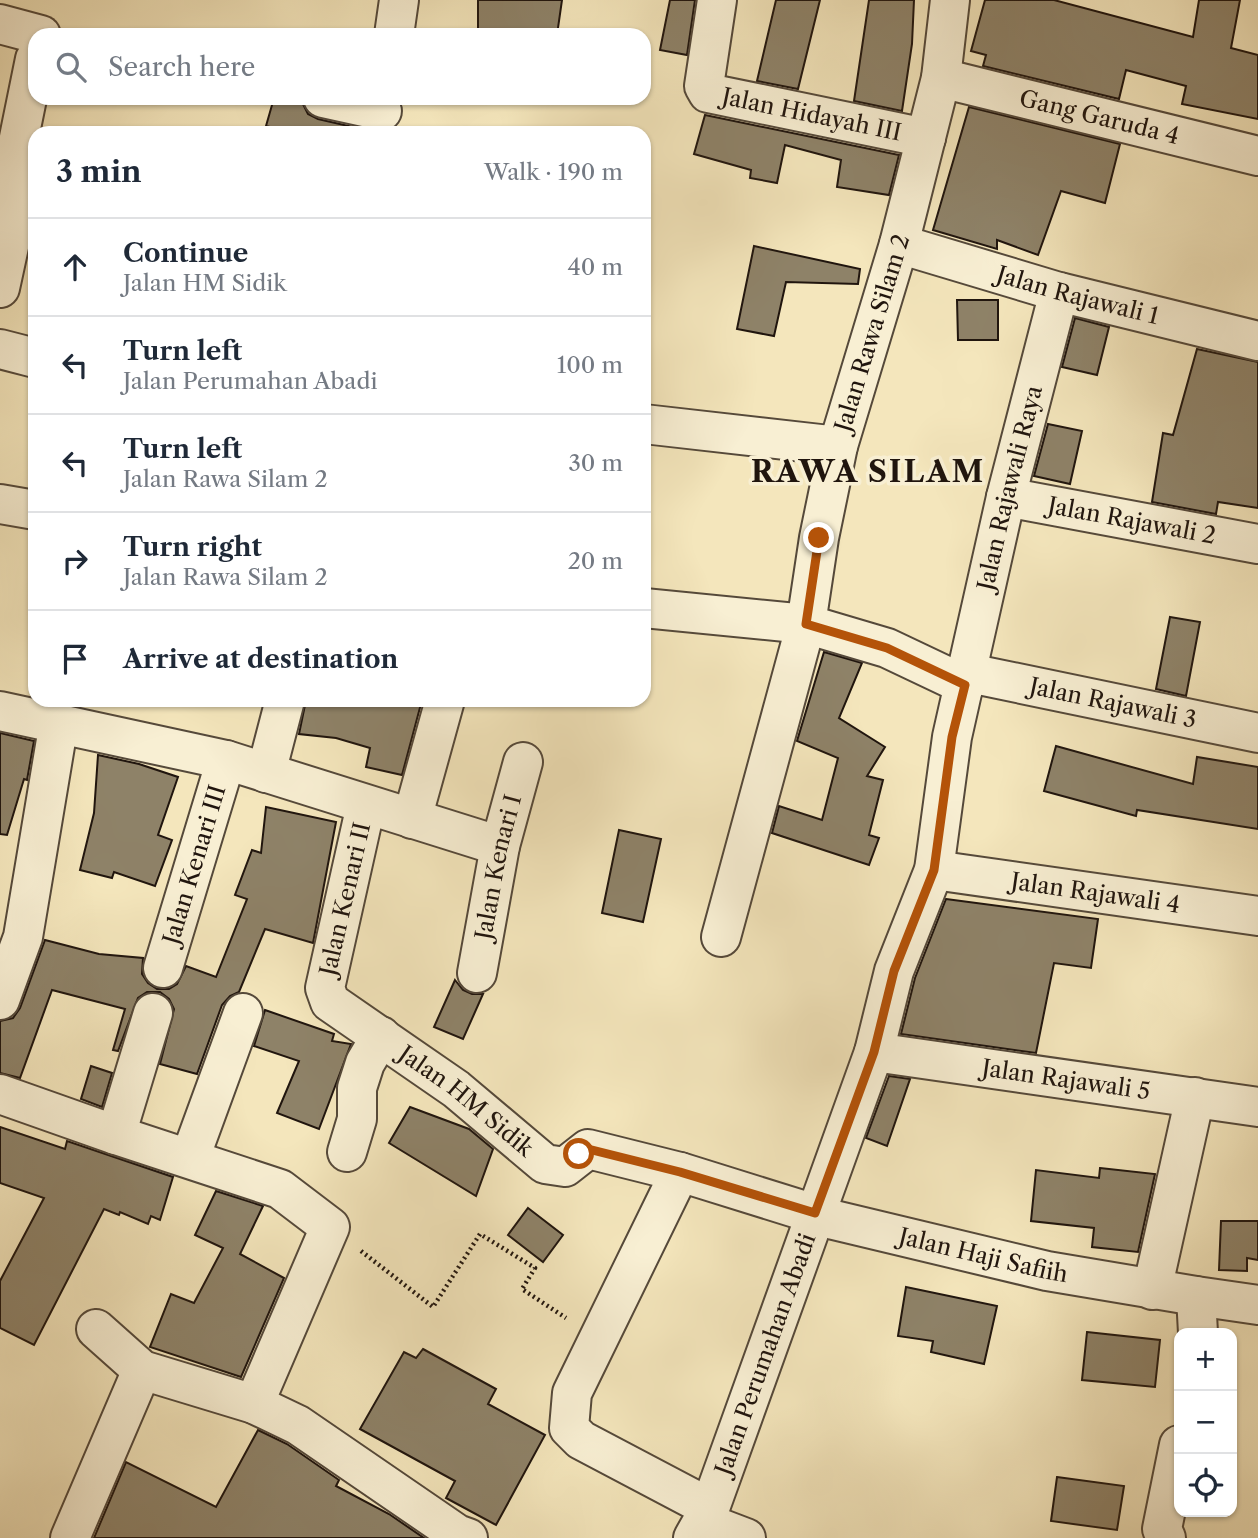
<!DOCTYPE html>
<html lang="en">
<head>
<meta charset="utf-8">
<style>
	body { margin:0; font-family:"Libre Caslon Text",serif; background:#f2f2f3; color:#1f2937 }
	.controls { position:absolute; right:21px; bottom:21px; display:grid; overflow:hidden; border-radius:14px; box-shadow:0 2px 5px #0004 }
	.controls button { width:63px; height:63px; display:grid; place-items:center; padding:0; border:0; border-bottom:2px solid #e0e1e3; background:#fff; color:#1f2937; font:35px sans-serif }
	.stop { position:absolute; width:21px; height:21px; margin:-16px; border:5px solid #b45309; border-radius:50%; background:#fff }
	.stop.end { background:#b45309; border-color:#fff; box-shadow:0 2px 7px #0008 }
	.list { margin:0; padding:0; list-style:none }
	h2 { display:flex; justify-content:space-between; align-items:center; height:91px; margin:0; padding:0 28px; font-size:30px }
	h2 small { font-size:23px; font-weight:400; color:#747a83 }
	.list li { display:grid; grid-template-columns:46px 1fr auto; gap:21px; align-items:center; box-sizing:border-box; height:98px; padding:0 28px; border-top:2px solid #e0e1e3 }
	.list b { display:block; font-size:26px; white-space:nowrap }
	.list p { margin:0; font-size:23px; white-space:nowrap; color:#747a83 }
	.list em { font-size:23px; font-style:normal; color:#747a83 }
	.icon { flex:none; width:38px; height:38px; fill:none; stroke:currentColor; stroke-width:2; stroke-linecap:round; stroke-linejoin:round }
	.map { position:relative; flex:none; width:1258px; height:1538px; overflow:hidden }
	.search { position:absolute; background:#fff; box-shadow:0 2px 5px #0004; left:28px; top:28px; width:623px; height:77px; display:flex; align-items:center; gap:18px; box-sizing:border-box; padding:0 24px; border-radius:21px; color:#747a83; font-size:26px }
	.panel { position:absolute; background:#fff; box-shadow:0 2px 5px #0004; left:28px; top:126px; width:623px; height:581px; border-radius:21px }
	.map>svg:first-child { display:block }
	.building { fill:#8e8268; stroke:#20150e; stroke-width:2 }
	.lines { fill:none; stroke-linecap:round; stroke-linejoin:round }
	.minor-casing { stroke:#55493a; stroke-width:42 }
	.path { stroke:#20150e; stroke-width:4.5; stroke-dasharray:2 3.5; stroke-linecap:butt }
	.minor { stroke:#f8efd3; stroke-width:38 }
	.route { stroke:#b45309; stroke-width:9 }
	.labels { text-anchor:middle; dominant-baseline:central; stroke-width:7; stroke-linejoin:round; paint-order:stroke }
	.street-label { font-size:23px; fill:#20150e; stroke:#f8efd3 }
	.district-label { font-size:30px; font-weight:bold; letter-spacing:2px; fill:#20150e; stroke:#f8efd3 }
</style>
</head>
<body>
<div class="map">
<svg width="1258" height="1538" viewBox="0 0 1258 1538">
	<rect width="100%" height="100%" fill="#f4e6bc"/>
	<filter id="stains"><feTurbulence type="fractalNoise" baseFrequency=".00286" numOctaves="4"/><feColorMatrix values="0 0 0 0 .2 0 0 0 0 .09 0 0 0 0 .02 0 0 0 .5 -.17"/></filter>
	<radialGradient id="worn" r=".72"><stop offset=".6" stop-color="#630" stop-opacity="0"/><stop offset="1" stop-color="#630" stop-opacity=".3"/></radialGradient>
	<!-- building -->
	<g class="building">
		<polygon points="478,0 562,0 557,35 478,30"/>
		<polygon points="670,0 695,0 687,55 660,50"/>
		<polygon points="776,0 820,0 798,89 757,81"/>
		<polygon points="869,0 914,0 912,44 902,111 854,101"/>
		<polygon points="985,0 1054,0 1193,37 1199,0 1240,0 1231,48 1258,55 1258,119 1182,104 1186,86 1126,70 1119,99 983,66 986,55 971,51"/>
		<polygon points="274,98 302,102 308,114 318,119 379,133 292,133 266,126"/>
		<polygon points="969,107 1120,144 1105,203 1061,191 1038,255 997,240 997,249 933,230"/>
		<polygon points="705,115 899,155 889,195 837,187 841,160 785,145 777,183 750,178 751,170 694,154"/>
		<polygon points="754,246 860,269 858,284 786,282 774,336 737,329"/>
		<polygon points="957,300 998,300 998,340 958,340"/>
		<polygon points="1075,318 1109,327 1097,375 1062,367"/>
		<polygon points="1197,349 1258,362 1258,508 1218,502 1216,514 1152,502 1163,433 1173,435"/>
		<polygon points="1048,424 1082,431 1070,484 1034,476"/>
		<polygon points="1170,617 1200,622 1186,696 1156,689"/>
		<polygon points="824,652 862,663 839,718 885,747 867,776 883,780 869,835 879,838 869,865 772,833 779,806 822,820 838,758 797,741"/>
		<polygon points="306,700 422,700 402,775 366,767 370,748 336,738 299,734"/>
		<polygon points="0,733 34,741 27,780 24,779 7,835 0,834"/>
		<polygon points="1056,746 1193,784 1197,757 1258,767 1258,829 1137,810 1136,816 1044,791"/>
		<polygon points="98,755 139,764 178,777 158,835 172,840 155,886 114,872 112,878 80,870 94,813"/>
		<polygon points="266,807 336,822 313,943 265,929 239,992 230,996 222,1005 197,1074 160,1064 174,1009 169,999 160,992 147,992 138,998 118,1051 113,1050 125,1009 52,990 20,1078 0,1073 0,1021 13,1018 20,1008 45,940 99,954 143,958 142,974 148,983 157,989 169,989 177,984 186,966 216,977 247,899 235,895 252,850 261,853"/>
		<polygon points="619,830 661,839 643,922 602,913"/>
		<polygon points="946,899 1098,919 1091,968 1054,963 1036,1053 901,1034 915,978"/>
		<polygon points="455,980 463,990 472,994 483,994 463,1039 434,1027"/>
		<polygon points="265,1010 334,1034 332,1041 351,1044 319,1129 277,1113 299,1061 254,1046"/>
		<polygon points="91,1066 112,1073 102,1107 81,1099"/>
		<polygon points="889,1076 910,1079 887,1146 866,1138"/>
		<polygon points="410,1107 469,1129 493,1149 476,1196 389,1143"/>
		<polygon points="0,1127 65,1149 67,1141 173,1177 160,1220 151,1216 148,1224 120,1212 119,1215 104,1209 34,1345 0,1328 0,1281 44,1198 0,1183"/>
		<polygon points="1100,1168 1155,1174 1138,1252 1092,1247 1094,1228 1031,1221 1036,1170 1099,1178"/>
		<polygon points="216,1191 263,1206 240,1254 284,1278 241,1377 150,1347 171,1294 194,1303 223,1248 195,1235"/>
		<polygon points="528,1208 563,1235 543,1262 508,1235"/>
		<polygon points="1221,1221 1258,1221 1258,1260 1247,1258 1247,1271 1219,1270"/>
		<polygon points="906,1287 997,1306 984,1364 931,1352 933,1341 898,1336"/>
		<polygon points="1087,1332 1160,1340 1155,1387 1082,1380"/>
		<polygon points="423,1349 496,1389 488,1404 545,1435 496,1525 446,1498 455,1481 360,1429 404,1352 416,1358"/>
		<polygon points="258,1430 287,1444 339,1480 336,1486 389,1514 424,1538 94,1538 126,1462 216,1507"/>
		<polygon points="1057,1477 1124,1486 1117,1530 1051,1521"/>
	</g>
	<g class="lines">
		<defs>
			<g id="minor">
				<path id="s1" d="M717,0l-13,86 4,7 218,45"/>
				<polyline points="950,0 941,78 899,244 838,446 819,538 806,624 887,648 965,685"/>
				<polyline points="0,24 41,35"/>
				<polyline points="394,35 399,0"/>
				<path id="s2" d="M941,78l317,78"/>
				<polyline points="323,98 382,111"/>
				<polyline points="9,187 35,59"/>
				<path id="s3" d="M899,244l160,48 199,49"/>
				<polyline points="0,288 21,191"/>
				<polyline points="0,349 35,358"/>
				<polyline points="644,424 838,446"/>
				<path id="s4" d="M1006,497l252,47"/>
				<polyline points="0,504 35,510"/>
				<polyline points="644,608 806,624 721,937"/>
				<path id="s5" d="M969,673l289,60"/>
				<polyline points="0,711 226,760 500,846"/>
				<polyline points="266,773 285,700"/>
				<path id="s6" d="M366,805l-41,183 5,14 126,87 89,75 20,3 23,-18 92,23 154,48 213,51 149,25 2,37"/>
				<polyline points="412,819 445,700"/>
				<path id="s7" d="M934,870l324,46"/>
				<path id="s8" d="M163,968l63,-208"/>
				<path id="s9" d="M477,973l23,-127 23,-84"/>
				<polyline points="0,1000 23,937 59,722"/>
				<path id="s10" d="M874,1052l384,55"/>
				<polyline points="0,1094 116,1135 153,1013"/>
				<polyline points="116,1135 280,1189 330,1227 254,1404"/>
				<polyline points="347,1152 357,1119 357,1088 365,1063 381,1036"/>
				<polyline points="190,1158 243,1013"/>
				<polyline points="680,1172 572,1393 569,1428 581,1440 710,1508"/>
				<polyline points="1152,1290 1195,1097"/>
				<polyline points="1196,1296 1258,1305"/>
				<polyline points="96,1329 142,1370 254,1404 298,1425 457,1534 468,1538"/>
				<polyline points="704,1522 746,1538"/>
				<polyline points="70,1538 142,1370"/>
				<path id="s11" d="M693,1538l17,-30 164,-456 20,-81 40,-101 18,-133 54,-240 53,-205"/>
				<polyline points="1166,1538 1162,1529 1179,1445"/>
			</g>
		</defs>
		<!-- minor casing -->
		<use href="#minor" class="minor-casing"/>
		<!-- path -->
		<polyline class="path" points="361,1251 433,1307 480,1234 535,1268 522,1289 566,1318"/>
		<!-- minor -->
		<use href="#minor" class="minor"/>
	</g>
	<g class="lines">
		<!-- route -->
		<polyline class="route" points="579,1154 588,1149 680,1172 815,1213 874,1052 894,971 934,870 952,737 965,685 887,648 806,624 819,538"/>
	</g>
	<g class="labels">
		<!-- street labels -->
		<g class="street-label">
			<text stroke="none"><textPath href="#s1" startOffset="201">Jalan Hidayah III</textPath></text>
			<text stroke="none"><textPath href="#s2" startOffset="163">Gang Garuda 4</textPath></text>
			<text stroke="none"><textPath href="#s3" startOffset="186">Jalan Rajawali 1</textPath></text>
			<text transform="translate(872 333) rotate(-73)">Jalan Rawa Silam 2</text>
			<text stroke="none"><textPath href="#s11" startOffset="1101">Jalan Rajawali Raya</textPath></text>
			<text stroke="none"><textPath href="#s4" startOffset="128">Jalan Rajawali 2</textPath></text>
			<text stroke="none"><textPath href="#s5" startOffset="147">Jalan Rajawali 3</textPath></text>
			<text stroke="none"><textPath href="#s8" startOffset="108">Jalan Kenari III</textPath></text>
			<text stroke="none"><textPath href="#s9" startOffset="108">Jalan Kenari I</textPath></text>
			<text stroke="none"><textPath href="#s7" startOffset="163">Jalan Rajawali 4</textPath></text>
			<text transform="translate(345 899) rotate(-77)">Jalan Kenari II</text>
			<text stroke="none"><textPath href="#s10" startOffset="194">Jalan Rajawali 5</textPath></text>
			<text stroke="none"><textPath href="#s6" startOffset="371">Jalan HM Sidik</textPath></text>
			<text stroke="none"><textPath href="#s6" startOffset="931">Jalan Haji Safiih</textPath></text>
			<text stroke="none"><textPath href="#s11" startOffset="198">Jalan Perumahan Abadi</textPath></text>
		</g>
		<!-- district labels -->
		<g class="district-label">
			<text x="868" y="471">RAWA SILAM</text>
		</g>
	</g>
	<rect width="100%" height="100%" filter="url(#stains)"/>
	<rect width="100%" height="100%" fill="url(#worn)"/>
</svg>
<div class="controls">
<button>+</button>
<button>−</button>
<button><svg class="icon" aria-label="locate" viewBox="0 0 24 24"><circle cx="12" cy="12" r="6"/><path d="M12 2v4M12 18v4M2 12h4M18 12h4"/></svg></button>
</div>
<div class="stop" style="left:579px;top:1154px"></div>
<div class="stop end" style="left:819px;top:538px"></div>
<div class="search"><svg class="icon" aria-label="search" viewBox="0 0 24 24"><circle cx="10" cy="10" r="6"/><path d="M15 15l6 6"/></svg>Search here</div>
<section class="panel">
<h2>3 min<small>Walk · 190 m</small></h2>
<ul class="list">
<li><svg class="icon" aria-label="ahead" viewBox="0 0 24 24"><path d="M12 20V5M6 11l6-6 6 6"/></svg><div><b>Continue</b><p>Jalan HM Sidik</p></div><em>40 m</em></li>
<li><svg class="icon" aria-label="left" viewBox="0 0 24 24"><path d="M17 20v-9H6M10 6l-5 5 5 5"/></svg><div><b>Turn left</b><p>Jalan Perumahan Abadi</p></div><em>100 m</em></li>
<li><svg class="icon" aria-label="left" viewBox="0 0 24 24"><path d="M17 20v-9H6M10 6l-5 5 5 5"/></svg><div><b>Turn left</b><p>Jalan Rawa Silam 2</p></div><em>30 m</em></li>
<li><svg class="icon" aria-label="right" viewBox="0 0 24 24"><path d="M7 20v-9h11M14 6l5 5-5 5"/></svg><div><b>Turn right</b><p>Jalan Rawa Silam 2</p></div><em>20 m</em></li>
<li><svg class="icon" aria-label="arrive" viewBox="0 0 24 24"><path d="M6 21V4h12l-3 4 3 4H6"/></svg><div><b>Arrive at destination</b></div></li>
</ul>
</section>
</div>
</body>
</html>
